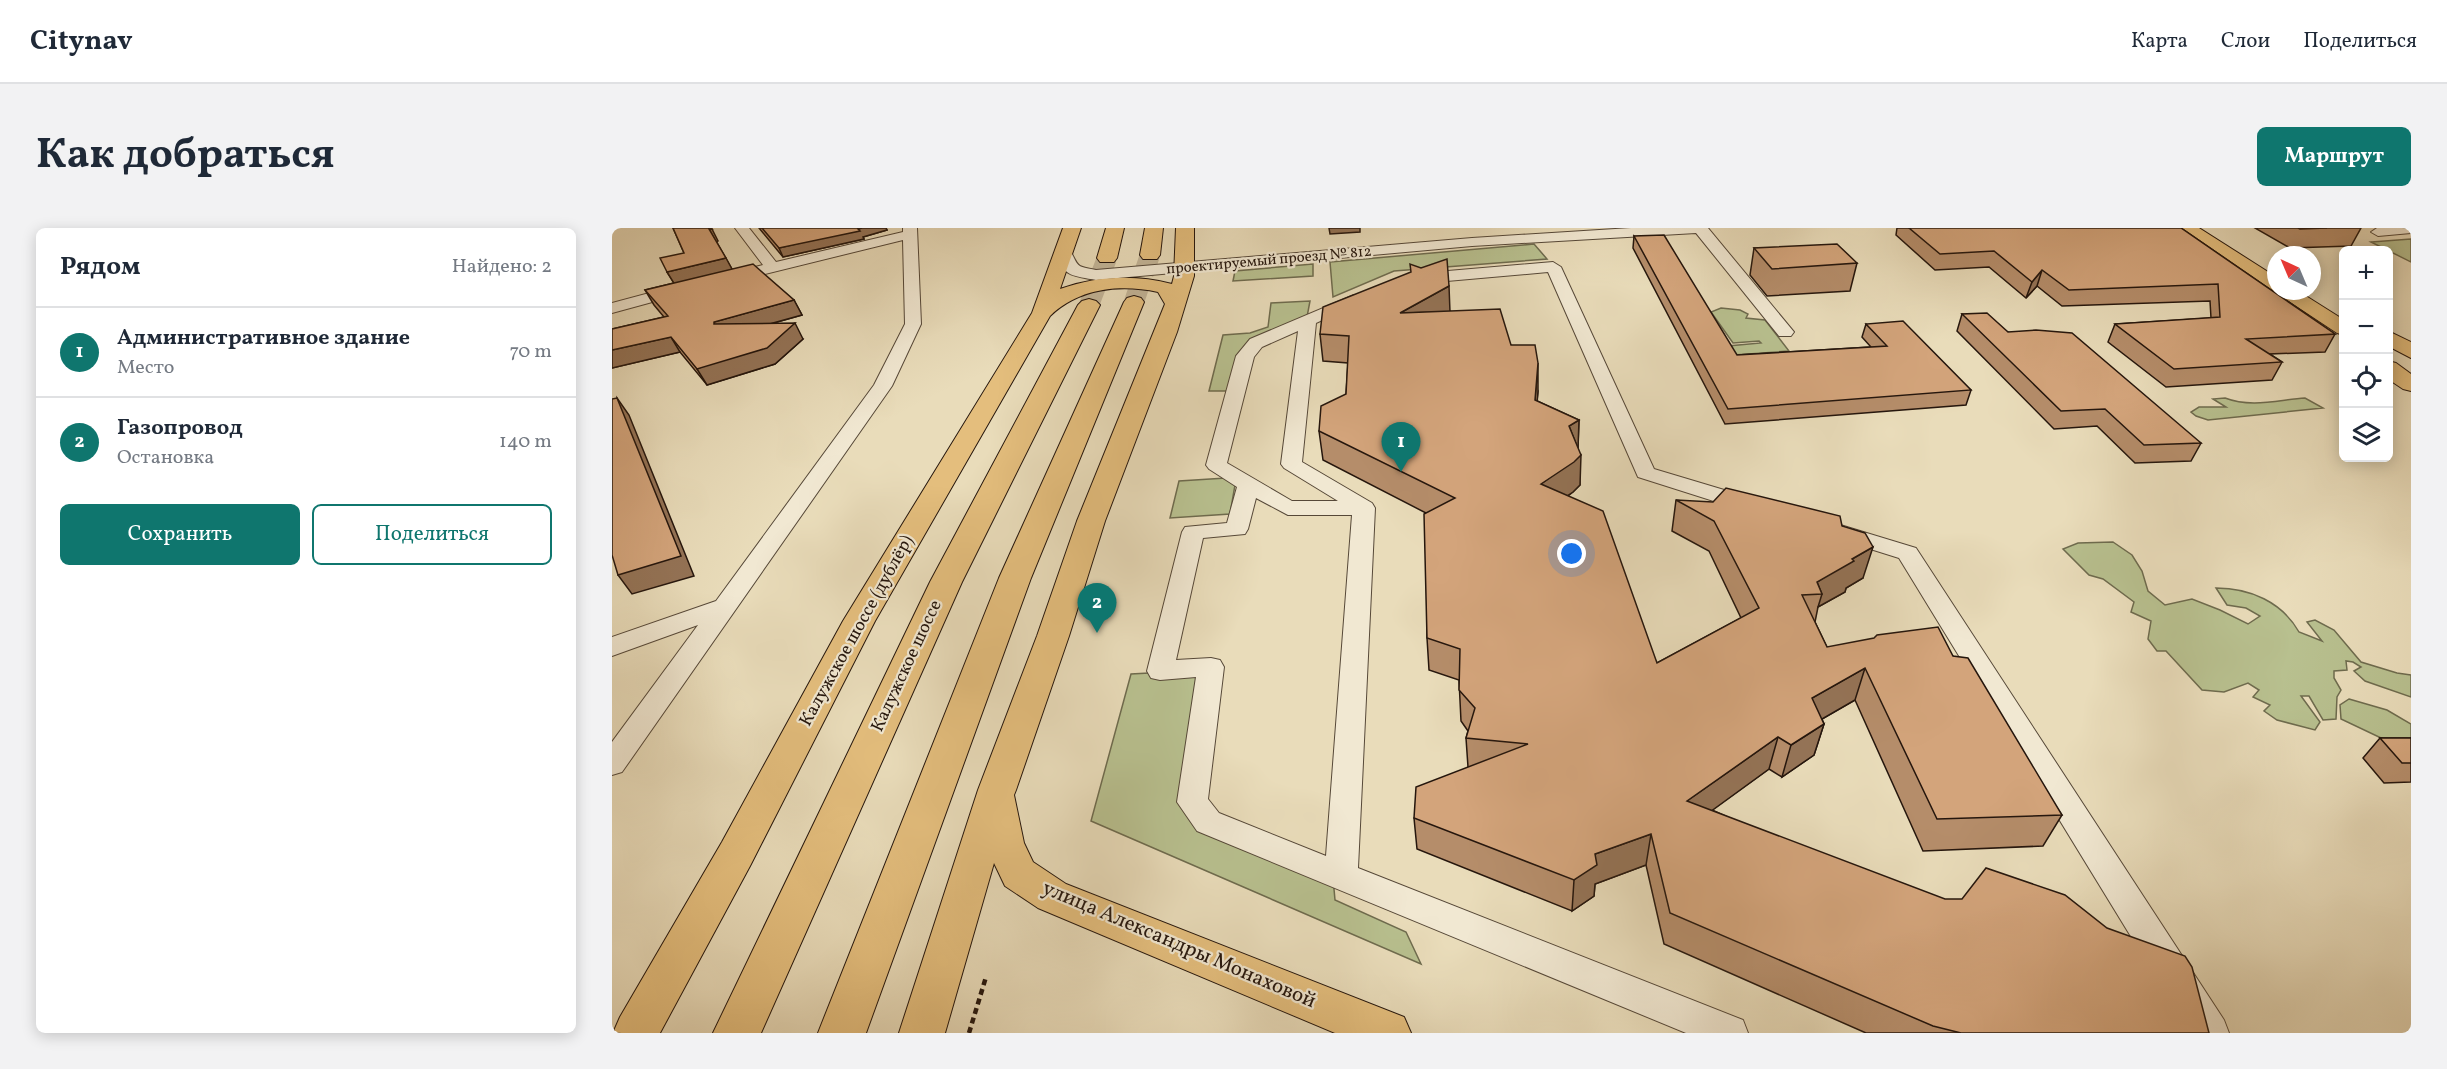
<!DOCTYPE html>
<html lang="ru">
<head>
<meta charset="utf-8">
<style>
	body { margin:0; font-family:Vollkorn,serif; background:#f2f2f3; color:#1f2937 }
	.controls { position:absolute; right:18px; top:18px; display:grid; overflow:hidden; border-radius:9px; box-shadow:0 3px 15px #0003 }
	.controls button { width:54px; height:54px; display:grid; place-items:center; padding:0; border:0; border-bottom:2px solid #e0e1e3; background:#fff; color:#1f2937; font:30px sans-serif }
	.compass { position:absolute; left:1655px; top:18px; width:54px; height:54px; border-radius:50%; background:#fff; box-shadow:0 3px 15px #0003; rotate:316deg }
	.you { position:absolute; left:960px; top:326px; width:21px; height:21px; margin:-15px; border:4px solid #fff; border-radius:50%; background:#1a73e8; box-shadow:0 0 0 9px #1a73e833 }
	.badge { display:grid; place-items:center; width:39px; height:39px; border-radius:50%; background:#0f766e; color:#fff; font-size:20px; font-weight:700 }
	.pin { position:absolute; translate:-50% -50px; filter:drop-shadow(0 2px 3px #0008) }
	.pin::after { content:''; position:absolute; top:32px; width:21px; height:18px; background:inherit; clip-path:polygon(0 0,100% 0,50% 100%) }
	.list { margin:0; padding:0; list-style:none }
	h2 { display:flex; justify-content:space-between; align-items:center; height:78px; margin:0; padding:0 24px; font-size:26px }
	h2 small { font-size:20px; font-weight:400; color:#747a83 }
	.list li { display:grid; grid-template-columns:39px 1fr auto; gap:18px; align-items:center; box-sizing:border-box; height:90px; padding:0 24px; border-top:2px solid #e0e1e3 }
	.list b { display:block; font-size:22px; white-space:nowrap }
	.list p { margin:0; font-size:20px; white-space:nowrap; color:#747a83 }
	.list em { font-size:20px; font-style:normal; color:#747a83 }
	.actions { display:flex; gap:12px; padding:18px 24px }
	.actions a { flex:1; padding:14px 0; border:2px solid #0f766e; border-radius:9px; text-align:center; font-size:21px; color:#0f766e }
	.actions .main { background:#0f766e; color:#fff }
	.icon { flex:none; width:33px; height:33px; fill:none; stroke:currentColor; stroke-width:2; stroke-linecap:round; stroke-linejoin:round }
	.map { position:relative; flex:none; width:1799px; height:805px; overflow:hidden; border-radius:9px }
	header { display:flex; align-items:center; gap:36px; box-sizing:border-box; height:84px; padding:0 30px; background:#fff; border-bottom:2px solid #e0e1e3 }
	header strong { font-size:28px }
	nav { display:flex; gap:33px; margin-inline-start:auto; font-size:21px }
	.intro { display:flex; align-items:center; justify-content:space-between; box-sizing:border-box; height:144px; padding:0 36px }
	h1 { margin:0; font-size:42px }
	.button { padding:15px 27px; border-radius:9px; background:#0f766e; color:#fff; font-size:21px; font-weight:700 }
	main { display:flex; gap:36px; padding:0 36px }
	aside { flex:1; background:#fff; border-radius:9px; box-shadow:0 3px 15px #0003 }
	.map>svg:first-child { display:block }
	.green { fill:#b8c08f; stroke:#6e6b4e; stroke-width:1.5 }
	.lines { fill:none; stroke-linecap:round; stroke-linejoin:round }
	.highway-tunnel { stroke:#c2b497; stroke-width:20; stroke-dasharray:20 10; stroke-linecap:butt }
	.minor-casing { stroke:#564838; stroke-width:2 }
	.major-casing { stroke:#25160d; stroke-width:2 }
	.highway-casing { stroke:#25160d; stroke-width:2 }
	.path { stroke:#25160d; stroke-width:4.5; stroke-dasharray:6 4; stroke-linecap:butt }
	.minor { fill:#f1e8d2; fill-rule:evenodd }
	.major { fill:#e4be7d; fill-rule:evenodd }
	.highway { fill:#e4be7d; fill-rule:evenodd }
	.wall { fill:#b58d6a; stroke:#25160d; stroke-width:1.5 }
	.shaded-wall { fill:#947356; stroke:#25160d; stroke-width:1.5 }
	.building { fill:#d3a47b; stroke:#25160d; stroke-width:1.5 }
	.labels { text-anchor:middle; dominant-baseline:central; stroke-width:4.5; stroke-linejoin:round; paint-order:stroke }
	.far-street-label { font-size:15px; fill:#25160d; stroke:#f1e8d2 }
	.street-label { font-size:18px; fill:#25160d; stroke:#f1e8d2 }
	.near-street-label { font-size:21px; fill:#25160d; stroke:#f1e8d2 }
</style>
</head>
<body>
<header>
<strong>Citynav</strong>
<nav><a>Карта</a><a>Слои</a><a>Поделиться</a></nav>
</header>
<div class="intro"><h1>Как добраться</h1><a class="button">Маршрут</a></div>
<main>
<aside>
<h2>Рядом<small>Найдено: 2</small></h2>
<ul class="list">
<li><span class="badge">1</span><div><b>Административное здание</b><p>Место</p></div><em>70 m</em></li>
<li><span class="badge">2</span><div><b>Газопровод</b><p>Остановка</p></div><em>140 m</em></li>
</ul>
<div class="actions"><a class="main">Сохранить</a><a>Поделиться</a></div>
</aside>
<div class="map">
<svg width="1799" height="805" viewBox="0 0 1799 805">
	<rect width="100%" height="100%" fill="#e9dcba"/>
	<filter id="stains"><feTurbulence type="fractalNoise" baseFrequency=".00333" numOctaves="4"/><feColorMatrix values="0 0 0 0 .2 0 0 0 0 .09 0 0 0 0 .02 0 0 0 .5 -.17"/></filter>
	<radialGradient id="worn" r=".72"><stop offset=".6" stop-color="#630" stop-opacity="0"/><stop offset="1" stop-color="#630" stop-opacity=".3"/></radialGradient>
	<!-- green -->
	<g class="green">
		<polygon points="1799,11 1799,34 1759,14"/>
		<polygon points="922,16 935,31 782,43 721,69 718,34"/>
		<polygon points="701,36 701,48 621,53 623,43"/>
		<polygon points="698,73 695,89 640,113 618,163 597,163 611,107 638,105 656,99 659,75"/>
		<polygon points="1109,80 1128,82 1136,86 1134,90 1153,92 1177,123 1122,127 1116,118 1149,115 1147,113 1121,115 1099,84"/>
		<path d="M1613,170c26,10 53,2 80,0l18,10 -115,12 -12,-4 -5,-4 8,-5h27l-13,-8z"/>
		<polygon points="614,250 623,257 618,286 558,290 567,253"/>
		<path d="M1501,314l19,13 10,16 6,20 17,14 27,-6 28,11 28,14 12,-8 -14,-8 -19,-3 -11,-17c34,0 66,14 83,44l23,9 -15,-19 8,-2 19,10 27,32 36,11 14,2v22l-46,-16 -11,-10 7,-4 -8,-5 -7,-1 1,9 -13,1v7l7,12 -4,7 -1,22 -13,1 -14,-24h-8l19,26 -5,8 -38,-10 -13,-9 6,-6 -17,-8 6,-7 -11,-7 -24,9 -22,-2 -36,-39h-9l-9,-12 3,-18 -20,-9 3,-10 -31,-23 -14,-4 -26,-26 15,-6z"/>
		<polygon points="593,442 576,576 721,650 723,672 794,704 809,736 479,593 519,446"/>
		<polygon points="1737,471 1775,482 1799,496 1799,522 1788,519 1729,491 1728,477"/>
	</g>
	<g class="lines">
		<!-- highway-tunnel -->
		<g class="highway-tunnel">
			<polyline points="522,74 538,27"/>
			<polyline points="477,77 495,30"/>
		</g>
		<defs>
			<g id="minor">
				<polygon points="123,0 137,0 164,34 291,4 291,0 305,0 309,96 280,158 10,544 0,547 0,514 86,397 0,428 0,409 104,373 262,157 293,96 291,12 116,55 111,53 108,50 111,47 151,37"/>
				<path d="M1019,0h77l86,104 -3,4h-12l-83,-103 -224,13 -376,34c-21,-4 -35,-3 -38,-27l2,-3h10c9,17 5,16 26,20l376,-32z"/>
				<polygon points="1799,0 1799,5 1766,8 1759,4 1765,0"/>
				<polygon points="941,34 949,39 1042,241 1149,273 1152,278 1149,283 1141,285 1133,283 1026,249 936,44 801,56 793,51 801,46"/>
				<polygon points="71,56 79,61 77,64 0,85 0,75"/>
				<path d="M742,67l8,5 -2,3 -44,20 -14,139 70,41 3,5 -17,360 385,152 5,13h-62l-489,-202 -20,-29 19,-125 -36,3 -9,-2 -4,-7 35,-139 3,-5 42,-4 10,-36 -28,-18 -3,-4 30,-109 14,-17zM686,103l-17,133 3,4 54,33h-46l-65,-38 27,-106 8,-10zM644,270l32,17h64l-26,341 -107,-43 -11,-14 16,-132 -4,-7 -9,-2 -35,2 27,-122 42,-4 3,-5z"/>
				<polygon points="1225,296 1304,320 1612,792 1617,805 1578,805 1287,330 1217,308 1214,303 1217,298"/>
			</g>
			<g id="major">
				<path d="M451,0h18l-21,61c36,-13 75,-15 112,-5l2,-8 2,-48h18v48l-17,56 -72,189 -36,115 -53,154 -2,5 10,48 9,19 33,22 338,133 7,16h-76l-297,-125 -33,-22 -11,-23 -49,170h-46l79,-243 59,-154 40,-115 88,-217 -7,-12c-38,-8 -79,-4 -108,24l-175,305 -125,245 -90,167h-47l7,-16 102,-175 121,-221 189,-308z"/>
				<polygon points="1566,0 1587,0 1664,49 1664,63 1686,63 1732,92 1732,107 1725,105"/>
				<polygon points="1776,103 1799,114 1799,130 1776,118"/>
				<polygon points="1776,133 1784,135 1799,146 1799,163 1791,161 1776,151"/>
			</g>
			<g id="highway">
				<polygon points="494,0 512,0 505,30 502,34 488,34 485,30"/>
				<polygon points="533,0 551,0 548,27 545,31 531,31 528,27"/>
				<polygon points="522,68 529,70 532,74 419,350 254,805 206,805 387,350 512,74 515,70"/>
				<polygon points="477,71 484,73 488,77 350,354 149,805 101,805 318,354 466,77 470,73"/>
			</g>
		</defs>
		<!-- minor casing -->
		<use href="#minor" class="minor-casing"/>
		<!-- major casing -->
		<use href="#major" class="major-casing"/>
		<!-- highway casing -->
		<use href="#highway" class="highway-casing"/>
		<!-- path -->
		<polyline class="path" points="357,805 374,749"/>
		<!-- minor -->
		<use href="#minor" class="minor"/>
		<!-- major -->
		<use href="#major" class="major"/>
		<!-- highway -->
		<use href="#highway" class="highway"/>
	</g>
	<!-- wall -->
	<g class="wall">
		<polygon points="61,0 106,13 104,13 120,41 182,72 190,87 158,96 191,111 163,136 95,157 68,124 0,140 0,101 52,89 42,77 33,62 62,55 55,44 72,25"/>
		<polygon points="147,0 274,0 275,2 251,9 252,11 171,29"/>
		<polygon points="1285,0 1569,0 1723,106 1713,124 1658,126 1670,134 1660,152 1554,159 1496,114 1503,96 1599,90 1598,73 1450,78 1425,58 1414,70 1377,39 1323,42 1284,7"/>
		<polygon points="1643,0 1749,0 1739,18 1678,20"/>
		<polygon points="1022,8 1125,127 1259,119 1250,109 1254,96 1359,162 1354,177 1113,196 1021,20"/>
		<polygon points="1142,20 1245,35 1238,63 1155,68 1138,47"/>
		<polygon points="838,83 899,117 926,163 925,173 967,192 966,218 968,257 961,264 956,268 1045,435 1129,390 1097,323 1060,303 1064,272 1230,298 1251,350 1234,360 1233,364 1206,379 1203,394 1215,419 1341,428 1450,587 1431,618 1311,623 1243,472 1210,491 1212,496 1202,527 1170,549 1157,541 1100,582 1597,805 1254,805 1052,716 1034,637 983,656 982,668 960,683 805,621 802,590 856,539 854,510 856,503 849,493 847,452 817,442 815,410 814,285 711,232 707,203 734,166 736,135 711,133 708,106"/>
		<polygon points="1350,86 1396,104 1589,215 1579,233 1523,235 1485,198 1442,201 1345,103"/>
		<polygon points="1768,510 1799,510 1799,554 1772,555 1751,530"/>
	</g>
	<!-- shaded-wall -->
	<g class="shaded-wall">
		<polygon points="250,0 274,0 275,2 251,9 252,11 171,29 167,20"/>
		<polygon points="717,0 748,0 748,4 718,6"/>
		<polygon points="97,1 100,1 106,13 104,14"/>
		<polygon points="114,30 121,43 63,57 55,44"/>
		<polygon points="1430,42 1425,58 1414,70 1420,54"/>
		<polygon points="837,58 838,84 788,85"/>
		<polygon points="182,72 190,87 111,109 102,96 102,94"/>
		<polygon points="183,95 191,111 163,136 95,157 85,141"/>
		<polygon points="59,109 68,124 0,140 0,122"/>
		<polygon points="926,135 926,163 923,201 923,172"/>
		<polygon points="5,170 17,187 82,348 20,366 6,347"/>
		<polygon points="967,192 966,221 957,198"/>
		<polygon points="969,227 968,257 961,264 928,286 929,256"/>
		<polygon points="1261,319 1251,350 1234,360 1233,364 1206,379 1210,366 1205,354 1240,331"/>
		<polygon points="1253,440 1243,472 1191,502 1200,470"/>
		<polygon points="1212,496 1202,527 1170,549 1179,517"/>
		<polygon points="1166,509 1157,541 1069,605 1075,573"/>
		<polygon points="1039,606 1034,637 983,656 982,668 960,683 962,652 983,626"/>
	</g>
	<!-- building -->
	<g class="building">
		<polygon points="61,0 99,0 100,1 97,1 114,30 55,44 48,30 72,25"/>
		<polygon points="150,0 250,0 246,1 248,3 167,20"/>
		<polygon points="1297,0 1569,0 1723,106 1634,111 1670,134 1562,141 1503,96 1608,89 1606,56 1457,62 1430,42 1420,54 1382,23 1328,26"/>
		<polygon points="1686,0 1715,0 1688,1"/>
		<polygon points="1052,7 1125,127 1275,118 1254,96 1291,93 1359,162 1116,181 1022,8"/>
		<polygon points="1225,16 1245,35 1160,41 1142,20"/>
		<polygon points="835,31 837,58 788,85 888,81 899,117 923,117 926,135 923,172 967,192 957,198 969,227 962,234 929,256 991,283 1045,435 1147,380 1102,293 1064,272 1101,274 1114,260 1228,288 1230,298 1253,305 1261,319 1240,331 1242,333 1205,354 1210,366 1190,367 1215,419 1262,410 1265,407 1326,399 1341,428 1356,430 1450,587 1325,591 1253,440 1200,470 1212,496 1179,517 1166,509 1075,573 1333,671 1350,671 1374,640 1453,667 1495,700 1573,728 1580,739 1597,805 1349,805 1321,798 1058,685 1039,606 983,626 985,637 962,652 802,590 804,559 916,516 854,510 863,480 847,462 848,421 815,410 812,286 843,270 707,203 709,178 734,166 737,108 708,106 711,79 799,44 798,36 809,40"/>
		<polygon points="141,36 182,72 102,94 102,96 183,95 155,120 85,141 59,109 0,122 0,101 56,88 33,62"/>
		<polygon points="1375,85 1396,104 1424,102 1460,105 1589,215 1532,217 1493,181 1449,183 1350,86"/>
		<polygon points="5,170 69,328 6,347 0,327 0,171"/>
		<polygon points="1768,510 1799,510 1799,535 1790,535"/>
	</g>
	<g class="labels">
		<!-- far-street labels -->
		<g class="far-street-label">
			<text transform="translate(657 33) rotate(-5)">проектируемый проезд № 812</text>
		</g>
		<!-- street labels -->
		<g class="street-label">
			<text transform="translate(245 403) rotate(-61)">Калужское шоссе (дублёр)</text>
			<text transform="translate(295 438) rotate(-65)">Калужское шоссе</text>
		</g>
		<!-- near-street labels -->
		<g class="near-street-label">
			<text transform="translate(567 717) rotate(23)">улица Александры Монаховой</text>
		</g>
	</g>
	<rect width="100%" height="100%" filter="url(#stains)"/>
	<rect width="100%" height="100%" fill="url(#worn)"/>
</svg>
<div class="controls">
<button>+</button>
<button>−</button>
<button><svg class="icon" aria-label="locate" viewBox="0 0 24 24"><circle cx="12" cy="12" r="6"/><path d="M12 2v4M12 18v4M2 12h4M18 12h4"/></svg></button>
<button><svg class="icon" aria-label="layers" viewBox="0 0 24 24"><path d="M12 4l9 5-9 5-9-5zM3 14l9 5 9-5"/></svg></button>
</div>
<svg class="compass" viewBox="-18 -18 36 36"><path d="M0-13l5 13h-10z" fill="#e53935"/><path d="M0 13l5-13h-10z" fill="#747a83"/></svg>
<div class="you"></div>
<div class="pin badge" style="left:789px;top:244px">1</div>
<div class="pin badge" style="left:485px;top:405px">2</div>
</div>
</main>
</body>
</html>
